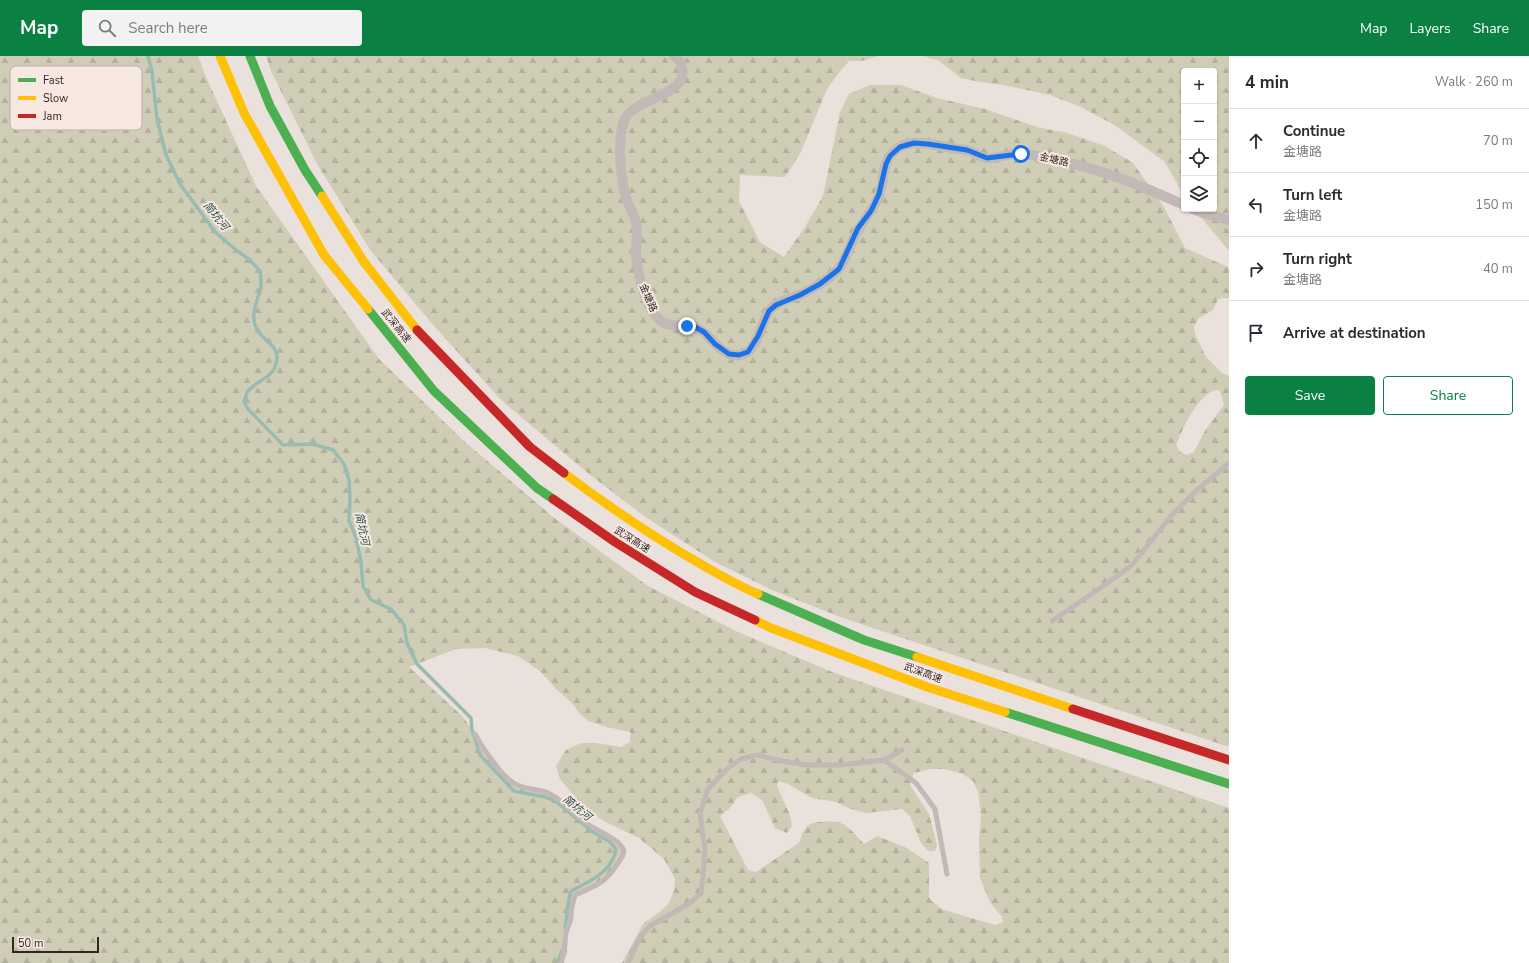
<!DOCTYPE html>
<html lang="en">
<head>
<meta charset="utf-8">
<style>
	body { margin:0; font-family:"Nunito Sans","Noto Sans SC",sans-serif; background:#f2f2f3; color:#2b2b33 }
	.controls { position:absolute; right:12px; top:12px; display:grid; overflow:hidden; border-radius:4px; box-shadow:0 1px 3px #0004 }
	.controls button { width:36px; height:36px; display:grid; place-items:center; padding:0; border:0; border-bottom:1px solid #e1e1e2; background:#fff; color:#2b2b33; font:20px sans-serif }
	.scale { position:absolute; left:12px; bottom:10px; width:87px; box-sizing:border-box; padding-left:4px; border:2px solid #322625; border-top:0; font-size:11px; line-height:14px; white-space:nowrap; color:#322625; -webkit-text-stroke:3px #f8e8e2; paint-order:stroke }
	.stop { position:absolute; width:12px; height:12px; margin:-9px; border:3px solid #1a73e8; border-radius:50%; background:#fff }
	.stop.end { background:#1a73e8; border-color:#fff; box-shadow:0 1px 4px #0008 }
	.list { margin:0; padding:0; list-style:none }
	h2 { display:flex; justify-content:space-between; align-items:center; height:52px; margin:0; padding:0 16px; font-size:17px }
	h2 small { font-size:13px; font-weight:400; color:#7c7c81 }
	.list li { display:grid; grid-template-columns:26px 1fr auto; gap:12px; align-items:center; box-sizing:border-box; height:64px; padding:0 16px; border-top:1px solid #e1e1e2 }
	.list b { display:block; font-size:15px; white-space:nowrap }
	.list p { margin:0; font-size:13px; white-space:nowrap; color:#7c7c81 }
	.list em { font-size:13px; font-style:normal; color:#7c7c81 }
	.actions { display:flex; gap:8px; padding:12px 16px }
	.actions a { flex:1; padding:9px 0; border:1px solid #0b8043; border-radius:4px; text-align:center; font-size:14px; color:#0b8043 }
	.actions .main { background:#0b8043; color:#fff }
	.icon { flex:none; width:22px; height:22px; fill:none; stroke:currentColor; stroke-width:2; stroke-linecap:round; stroke-linejoin:round }
	.map { position:relative; flex:none; width:1229px; height:907px; overflow:hidden }
	header { display:flex; align-items:center; gap:24px; box-sizing:border-box; height:56px; padding:0 20px; background:#0b8043; color:#fff }
	header strong { font-size:19px }
	nav { display:flex; gap:22px; margin-inline-start:auto; font-size:14px }
	.search { width:280px; height:36px; background:#f2f2f3; display:flex; align-items:center; gap:10px; box-sizing:border-box; padding:0 14px; border-radius:4px; color:#7c7c81; font-size:15px }
	main { display:flex }
	aside { flex:1; background:#fff }
	.map>svg:first-child { display:block }
	.green { fill:#d0cdb6 }
	.forest { fill:url(#forest-firs); fill-rule:evenodd }
	.lines { fill:none; stroke-linecap:round; stroke-linejoin:round }
	.stream { stroke:#99bcb2; stroke-width:3.5 }
	.lane { stroke:#c2b8b6; stroke-width:5 }
	.street { stroke:#c2b8b6; stroke-width:10 }
	.fast { stroke:#4caf50; stroke-width:9 }
	.slow { stroke:#ffc107; stroke-width:9 }
	.jam { stroke:#c62828; stroke-width:9 }
	.route { stroke:#1a73e8; stroke-width:5 }
	.labels { text-anchor:middle; dominant-baseline:central; stroke-width:4; stroke-linejoin:round; paint-order:stroke }
	.street-label { font-size:10px; fill:#322625; stroke:#f8e8e2 }
	.water-label { font-size:11px; font-style:italic; fill:#1c5248; stroke:#f8e8e2 }
	.key { fill:#f8e8e2; stroke:#bdaea9; stroke-width:1 }
	.key-label { font-size:11px; fill:#322625 }
</style>
</head>
<body>
<header>
<strong>Map</strong>
<div class="search"><svg class="icon" aria-label="search" viewBox="0 0 24 24"><circle cx="10" cy="10" r="6"/><path d="M15 15l6 6"/></svg>Search here</div>
<nav><a>Map</a><a>Layers</a><a>Share</a></nav>
</header>
<main>
<div class="map">
<svg width="1229" height="907" viewBox="0 0 1229 907">
	<defs>
		<pattern id="forest-firs" width="22" height="20" patternUnits="userSpaceOnUse"><rect width="22" height="20" fill="#d0cdb6"/><path d="M5 1l3.5 6h-7zM16 11l3.5 6h-7z" fill="#b3b09c"/></pattern>
	</defs>
	<rect width="100%" height="100%" fill="#eae0dc"/>
	<!-- green -->
	<polygon class="green" points="826,0 845,0 849,5 838,18"/>
	<!-- forest -->
	<g class="forest">
		<path d="M0,0h198l8,21 50,109 123,173 86,83 88,75 95,69 90,46 94,40 397,136v155h-607l21,-39 19,-14 7,-7 5,-12 1,-12 -11,-20 -25,-21 -37,-18 -22,-17 -20,-24 -4,-13 10,-16 15,-7h14l26,4 9,-5v-10l-23,-5 -19,-6 -9,-8 -6,-9 -17,-15 -16,-18 -22,-15 -33,-8 -29,1 -47,18 53,49 43,57 11,9 15,6 19,4 39,31 33,22 5,5c-14,30 -22,33 -51,47l-2,7 -1,17 -5,13 -1,19 -3,10h-564zM930,713h15l18,5 10,7 5,11 3,24 -2,23 1,39 10,24 12,15 1,5 -8,3 -54,-16 -12,-11v-35l-24,-16 -28,-11 -13,8c-7,-8 -13,-15 -21,-20 -8,-4 -24,-3 -32,0 -6,2 -10,11 -11,18l-44,30 -8,-2 -28,-54 9,-7 9,-12 13,-4 11,7 13,28 12,5 5,-7 -2,-11 -13,-29 1,-5 10,3 24,14 24,4 15,7 15,4 36,-4 8,7 11,27 7,8h7l2,-6 -8,-31 -19,-29 4,-12z"/>
		<path d="M266,0h560l12,18 -11,15 -26,63 -16,25 -45,-2 -1,26 21,41 24,15 21,-30 18,-31 17,-84 9,-18 21,-9h31l36,13 48,11 52,18 30,6 38,13 28,17 31,44 21,41 43,19 1,2v30l-5,-1 -6,1 -5,11 -14,8 -5,9 1,7 11,23 16,16 7,3v371l-386,-129 -69,-27 -59,-29 -71,-46 -55,-42 -88,-74 -67,-74 -63,-75 -54,-87 -46,-93zM1217,334l3,1 4,14 -18,24 -12,23 -7,3 -7,-3 -4,-7c7,-17 22,-52 41,-55z"/>
		<polygon points="845,0 878,0 862,5 849,5"/>
		<polygon points="923,0 1229,0 1229,195 1194,153 1214,153 1214,15 1184,15 1184,140 1165,106 1116,70 1081,51 1050,39 1003,29 980,26 961,22 939,5"/>
	</g>
	<g class="lines">
		<!-- stream -->
		<g class="stream">
			<path d="M148,0l4,16 5,47 9,36 14,29 35,48 21,18 14,10 10,11c1,5 1,11 1,16 -3,13 -10,24 -6,38 4,17 31,19 19,44 -5,10 -19,13 -26,22 -2,3 -3,8 -4,11l4,7 35,36 29,-1 21,6 11,14 5,16 1,18 -1,23 7,16 5,25 2,24 8,14 20,9 13,16 3,18 10,21 54,54 1,12 8,25 34,36 31,6 10,4 38,31 17,10 6,7c-3,23 -28,33 -45,42 -4,12 -3,24 -6,36"/>
			<polyline points="558,905 562,895"/>
		</g>
		<!-- lane -->
		<g class="lane">
			<polyline points="1052,565 1102,531 1132,509 1171,460 1196,435 1229,407"/>
			<path d="M475,678c9,16 25,41 40,50 11,6 27,5 35,10 15,8 25,22 39,31 9,6 30,14 34,24 2,5 -2,10 -5,14 -13,21 -22,22 -43,32l-4,15v8l-5,14 -2,18 -3,13"/>
			<polyline points="884,704 916,727 935,753 947,818"/>
			<polyline points="628,907 640,881 650,870 690,847 701,837 703,820 705,793 700,757 708,733 728,712 741,703 757,699 782,705 807,709 840,709 884,704 902,694"/>
		</g>
		<!-- street -->
		<g class="street">
			<path d="M674,0c5,3 7,6 8,12 7,27 -47,30 -57,51 -9,19 -4,63 2,82 3,8 8,14 9,22 2,10 0,20 0,30 0,11 3,22 6,33 4,12 8,26 18,34 10,9 26,3 37,8 16,8 24,31 45,27 15,-4 19,-32 27,-44 7,-10 20,-12 30,-16 14,-6 30,-15 40,-27 6,-7 9,-18 13,-26 7,-17 20,-30 27,-46 6,-17 2,-37 19,-48 16,-10 36,-3 53,0 6,1 13,1 19,3 6,2 11,7 18,7 8,1 16,-3 24,-4 6,0 13,0 19,1 33,5 68,15 99,27 18,7 36,15 54,23"/>
			<polyline points="1193,153 1206,158 1229,164"/>
		</g>
		<!-- fast -->
		<g class="fast">
			<polyline points="250,0 270,50 305,114 322,140"/>
			<polyline points="368,253 434,335 537,432 553,443"/>
			<polyline points="758,538 864,584 917,601"/>
			<polyline points="1005,656 1229,728"/>
		</g>
		<!-- slow -->
		<g class="slow">
			<polyline points="220,0 244,57 324,199 368,253"/>
			<polyline points="322,140 364,206 417,274"/>
			<path d="M564,417c45,34 91,65 140,93 18,10 35,20 54,28"/>
			<polyline points="755,564 771,572 927,631 1005,656"/>
			<polyline points="917,601 1073,653"/>
		</g>
		<!-- jam -->
		<g class="jam">
			<polyline points="417,274 530,391 564,417"/>
			<polyline points="553,443 615,486 695,536 755,564"/>
			<polyline points="1073,653 1229,704"/>
		</g>
	</g>
	<g class="lines">
		<!-- route -->
		<polyline class="route" points="687,270 695,271 704,276 715,288 729,298 739,299 748,296 758,280 769,255 776,249 800,239 820,228 839,213 858,172 871,155 879,138 886,108 890,100 900,91 914,87 928,88 967,94 987,102 1021,98"/>
	</g>
	<g class="labels">
		<!-- street labels -->
		<g class="street-label">
			<text transform="translate(1054 104) rotate(13)">金塘路</text>
			<text transform="translate(648 242) rotate(67)">金塘路</text>
			<text transform="translate(396 270) rotate(51)">武深高速</text>
			<text transform="translate(632 484) rotate(32)">武深高速</text>
			<text transform="translate(923 617) rotate(20)">武深高速</text>
		</g>
		<!-- water labels -->
		<g class="water-label">
			<text transform="translate(216 160) rotate(50)">简坑河</text>
			<text transform="translate(362 473) rotate(78)">简坑河</text>
			<text transform="translate(577 752) rotate(39)">简坑河</text>
		</g>
	</g>
	<!-- legend -->
	<rect x="10" y="10" width="132" height="64" rx="6" class="key"/>
	<rect x="18" y="22" width="18" height="4" fill="#4caf50"/>
	<rect x="18" y="40" width="18" height="4" fill="#ffc107"/>
	<rect x="18" y="58" width="18" height="4" fill="#c62828"/>
	<g class="key-label">
		<text x="43" y="28">Fast</text>
		<text x="43" y="46">Slow</text>
		<text x="43" y="64">Jam</text>
	</g>
</svg>
<div class="controls">
<button>+</button>
<button>−</button>
<button><svg class="icon" aria-label="locate" viewBox="0 0 24 24"><circle cx="12" cy="12" r="6"/><path d="M12 2v4M12 18v4M2 12h4M18 12h4"/></svg></button>
<button><svg class="icon" aria-label="layers" viewBox="0 0 24 24"><path d="M12 4l9 5-9 5-9-5zM3 14l9 5 9-5"/></svg></button>
</div>
<div class="scale">50 m</div>
<div class="stop" style="left:1021px;top:98px"></div>
<div class="stop end" style="left:687px;top:270px"></div>
</div>
<aside>
<h2>4 min<small>Walk · 260 m</small></h2>
<ul class="list">
<li><svg class="icon" aria-label="ahead" viewBox="0 0 24 24"><path d="M12 20V5M6 11l6-6 6 6"/></svg><div><b>Continue</b><p>金塘路</p></div><em>70 m</em></li>
<li><svg class="icon" aria-label="left" viewBox="0 0 24 24"><path d="M17 20v-9H6M10 6l-5 5 5 5"/></svg><div><b>Turn left</b><p>金塘路</p></div><em>150 m</em></li>
<li><svg class="icon" aria-label="right" viewBox="0 0 24 24"><path d="M7 20v-9h11M14 6l5 5-5 5"/></svg><div><b>Turn right</b><p>金塘路</p></div><em>40 m</em></li>
<li><svg class="icon" aria-label="arrive" viewBox="0 0 24 24"><path d="M6 21V4h12l-3 4 3 4H6"/></svg><div><b>Arrive at destination</b></div></li>
</ul>
<div class="actions"><a class="main">Save</a><a>Share</a></div>
</aside>
</main>
</body>
</html>
